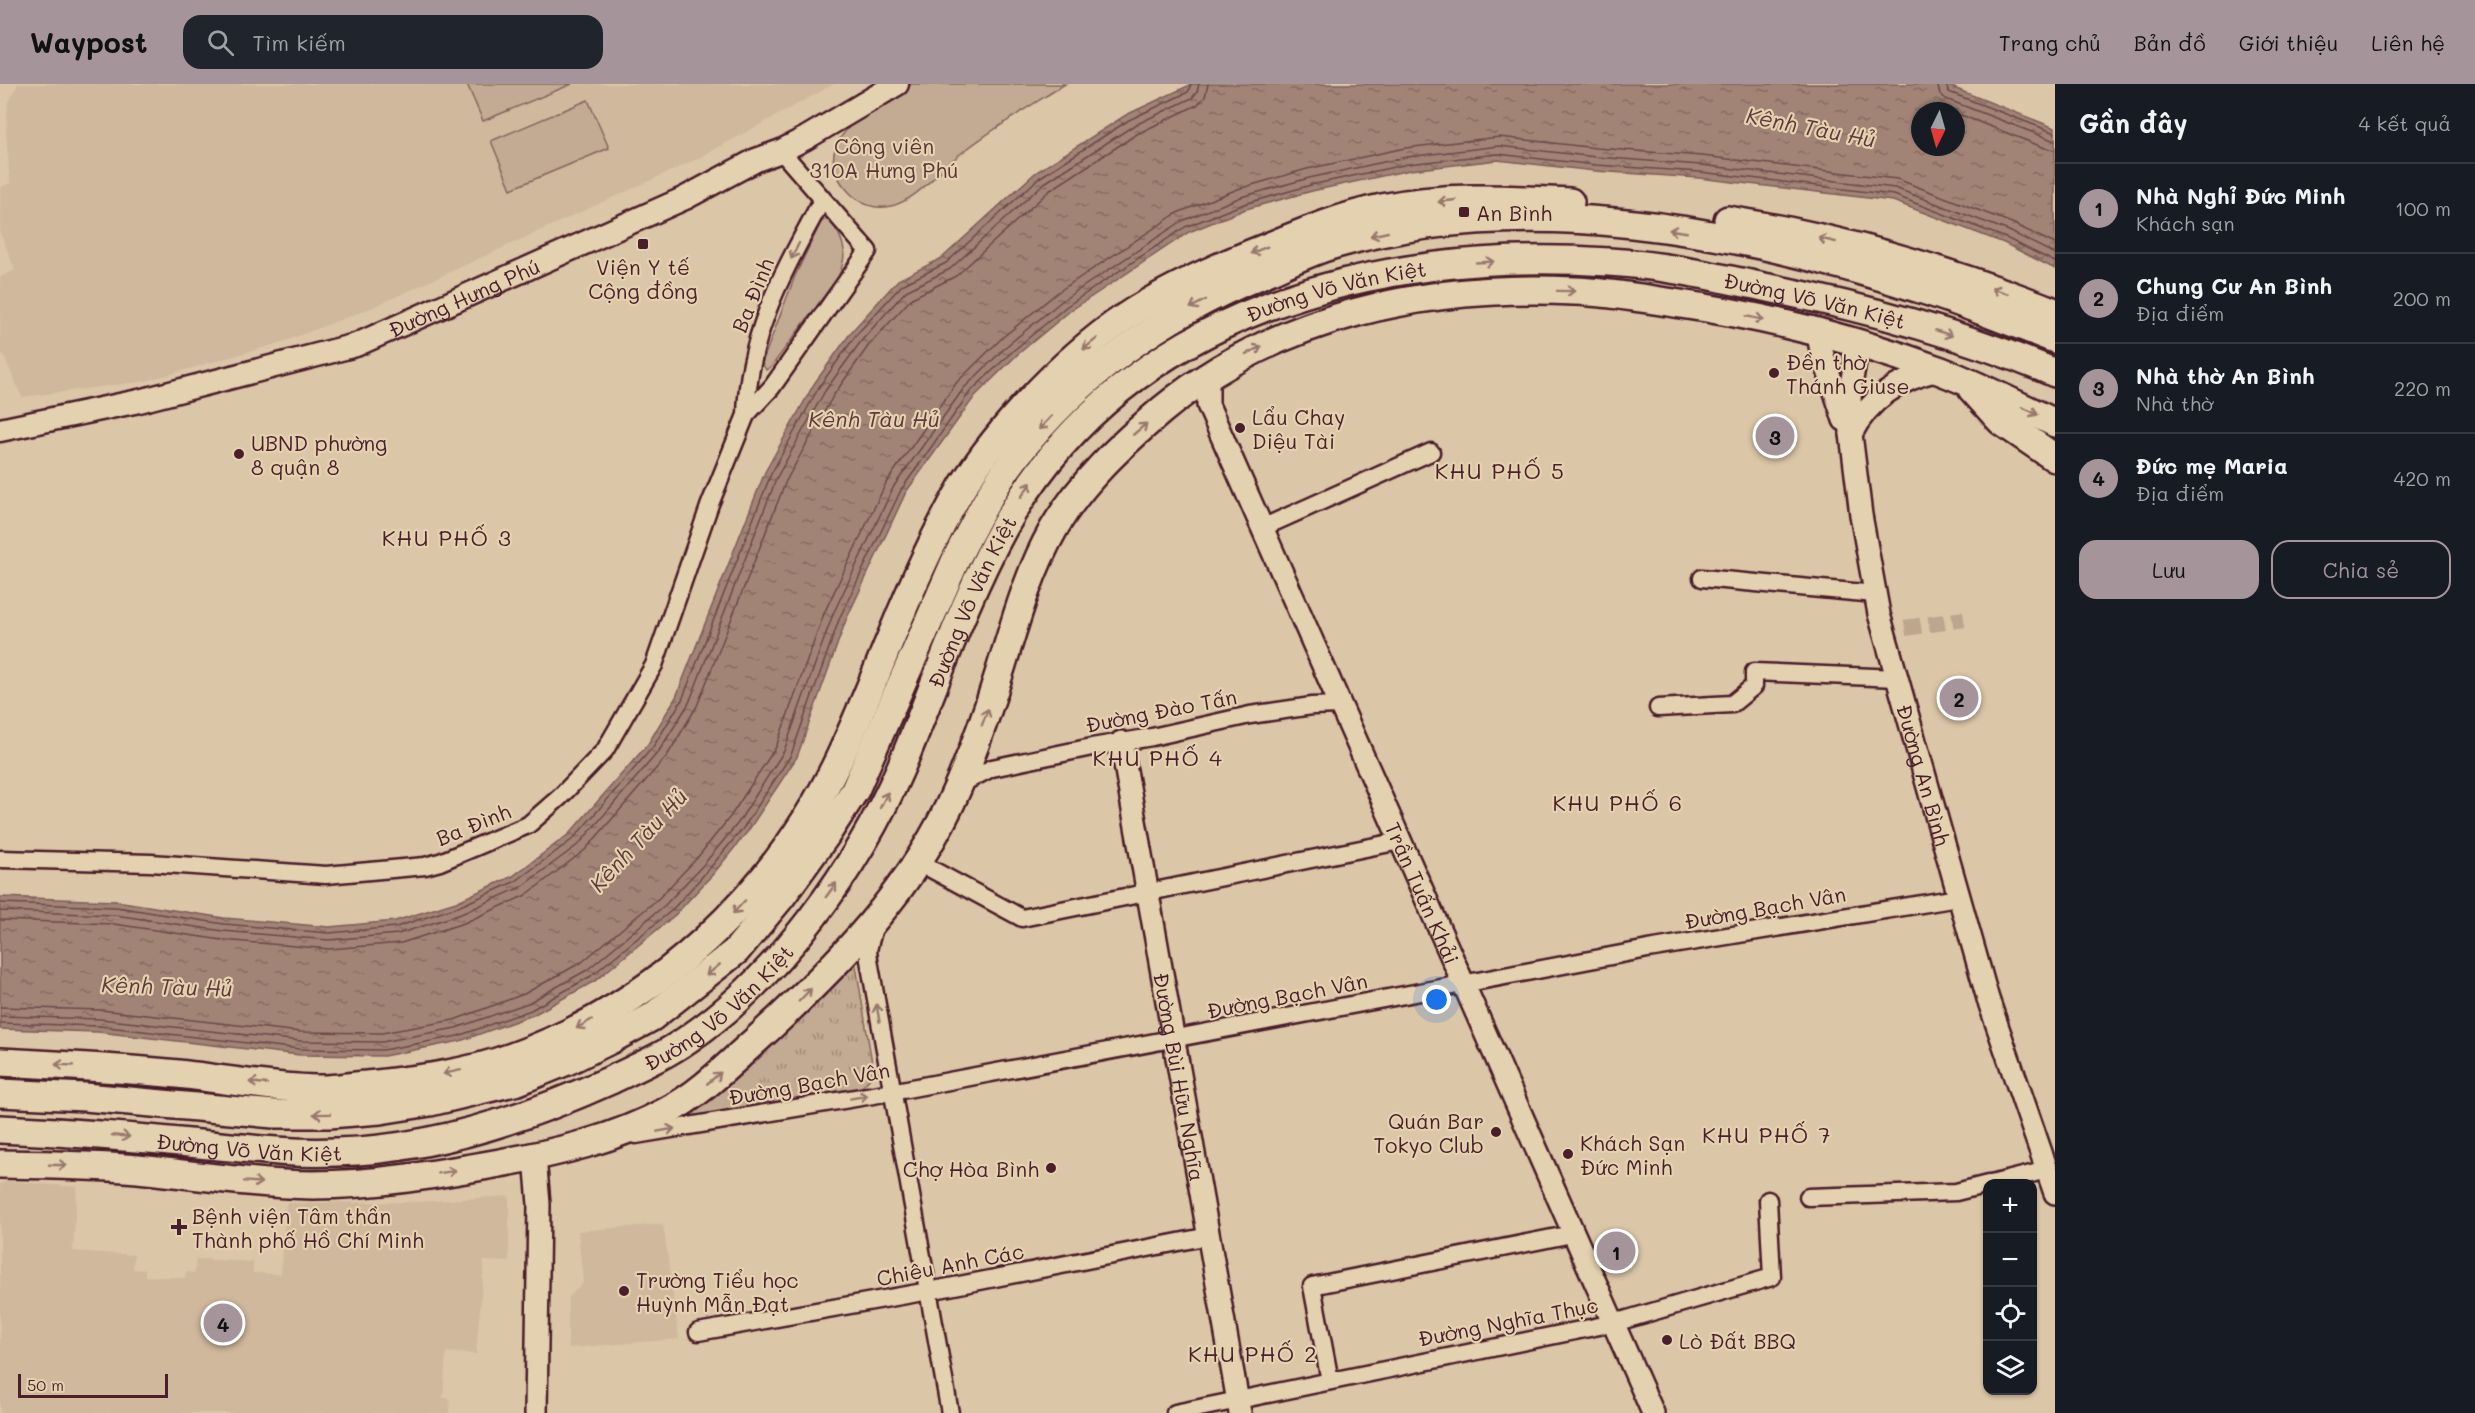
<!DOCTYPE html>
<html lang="vi">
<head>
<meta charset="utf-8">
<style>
	body { margin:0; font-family:Mali,sans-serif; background:#20242c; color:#f1f3f6 }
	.controls { position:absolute; right:18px; bottom:18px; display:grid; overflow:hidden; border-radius:12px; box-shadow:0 2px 4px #0004 }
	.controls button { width:54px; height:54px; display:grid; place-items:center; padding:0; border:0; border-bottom:2px solid #363941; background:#171b24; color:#f1f3f6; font:30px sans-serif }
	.compass { position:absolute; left:1911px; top:18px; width:54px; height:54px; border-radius:50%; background:#171b24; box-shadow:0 2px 4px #0004; rotate:185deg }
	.scale { position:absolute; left:18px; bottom:15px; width:150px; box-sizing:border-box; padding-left:6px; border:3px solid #4a1f2b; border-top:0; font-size:16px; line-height:21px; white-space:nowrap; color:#4a1f2b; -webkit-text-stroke:4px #e4d1af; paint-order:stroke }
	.you { position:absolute; left:1437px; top:916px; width:21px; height:21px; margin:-15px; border:4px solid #fff; border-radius:50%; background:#1a73e8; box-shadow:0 0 0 9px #1a73e833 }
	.badge { display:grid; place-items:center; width:39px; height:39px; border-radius:50%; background:#a6949b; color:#111; font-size:20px; font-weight:700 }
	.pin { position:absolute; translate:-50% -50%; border:3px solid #fff; box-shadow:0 2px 6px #0006 }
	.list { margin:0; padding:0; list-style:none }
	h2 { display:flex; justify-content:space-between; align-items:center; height:78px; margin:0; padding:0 24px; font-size:26px }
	h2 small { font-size:20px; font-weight:400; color:#9ea1a6 }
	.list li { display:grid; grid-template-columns:39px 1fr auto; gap:18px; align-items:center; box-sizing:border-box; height:90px; padding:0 24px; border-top:2px solid #363941 }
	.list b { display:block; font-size:22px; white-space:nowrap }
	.list p { margin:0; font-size:20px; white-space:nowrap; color:#9ea1a6 }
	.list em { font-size:20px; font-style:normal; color:#9ea1a6 }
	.actions { display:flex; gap:12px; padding:18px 24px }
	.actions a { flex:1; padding:14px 0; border:2px solid #a6949b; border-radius:18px; text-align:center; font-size:21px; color:#a6949b }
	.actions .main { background:#a6949b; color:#111 }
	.icon { flex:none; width:33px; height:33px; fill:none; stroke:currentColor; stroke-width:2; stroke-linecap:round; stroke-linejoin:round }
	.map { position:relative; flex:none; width:2055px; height:1329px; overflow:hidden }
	header { display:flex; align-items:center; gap:36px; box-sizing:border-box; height:84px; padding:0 30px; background:#a6949b; color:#111 }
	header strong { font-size:28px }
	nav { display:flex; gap:33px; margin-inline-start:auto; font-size:21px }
	.search { width:420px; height:54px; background:#20242c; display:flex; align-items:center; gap:15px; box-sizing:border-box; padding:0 21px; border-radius:18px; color:#9ea1a6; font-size:22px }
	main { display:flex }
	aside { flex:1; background:#171b24 }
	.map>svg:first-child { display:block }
	.built { fill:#cfb89c }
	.grass { fill:url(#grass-tufts); stroke:#86645e; stroke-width:1.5 }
	.green { fill:#c3aa92; stroke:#86645e; stroke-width:1.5 }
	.water { fill:url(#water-ripples); stroke:#7e5c58; stroke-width:1.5; fill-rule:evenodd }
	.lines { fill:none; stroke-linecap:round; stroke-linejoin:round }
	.shore { stroke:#6d4749; stroke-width:1.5 }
	.minor-tunnel { stroke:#bea58e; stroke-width:16; stroke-dasharray:16 8; stroke-linecap:butt }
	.minor-casing { stroke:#4a1f2b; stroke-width:21 }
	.tertiary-casing { stroke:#4a1f2b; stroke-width:26 }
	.secondary-casing { stroke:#4a1f2b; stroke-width:27 }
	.trunk-casing { stroke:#4a1f2b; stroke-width:32 }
	.minor { stroke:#e4d1af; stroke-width:16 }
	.tertiary { stroke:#e4d1af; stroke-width:21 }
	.secondary { stroke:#e4d1af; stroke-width:22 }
	.trunk { stroke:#e4d1af; stroke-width:27 }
	.oneway { stroke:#97786d }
	.poi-dot { fill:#4a1f2b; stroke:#e4d1af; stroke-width:2 }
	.labels { text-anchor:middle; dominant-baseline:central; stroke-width:4.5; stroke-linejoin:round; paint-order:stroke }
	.park-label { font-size:21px; fill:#5c343a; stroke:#e4d1af }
	.poi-label { font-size:21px; fill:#4a1f2b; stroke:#e4d1af; text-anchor:start }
	.street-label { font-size:21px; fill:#4a1f2b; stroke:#e4d1af }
	.water-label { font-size:22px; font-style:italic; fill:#60383e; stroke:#e4d1af }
	.neighbourhood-label { font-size:22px; letter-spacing:1.5px; fill:#4a1f2b; stroke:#e4d1af }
</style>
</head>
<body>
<header>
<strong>Waypost</strong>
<div class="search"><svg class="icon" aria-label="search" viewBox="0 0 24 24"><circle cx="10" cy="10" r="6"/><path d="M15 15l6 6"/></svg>Tìm kiếm</div>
<nav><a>Trang chủ</a><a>Bản đồ</a><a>Giới thiệu</a><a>Liên hệ</a></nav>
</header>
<main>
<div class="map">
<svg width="2055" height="1329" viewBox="0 0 2055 1329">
	<defs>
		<pattern id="grass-tufts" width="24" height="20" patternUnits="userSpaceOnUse" patternTransform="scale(1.5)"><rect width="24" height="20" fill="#c3aa92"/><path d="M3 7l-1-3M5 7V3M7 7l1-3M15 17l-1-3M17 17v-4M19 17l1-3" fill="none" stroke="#a08a77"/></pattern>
		<pattern id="water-ripples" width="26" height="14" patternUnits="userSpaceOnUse" patternTransform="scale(1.5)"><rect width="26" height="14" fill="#a18476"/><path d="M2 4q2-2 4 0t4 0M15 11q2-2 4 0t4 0" fill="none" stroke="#856b61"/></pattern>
	</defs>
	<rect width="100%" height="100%" fill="#dbc6a7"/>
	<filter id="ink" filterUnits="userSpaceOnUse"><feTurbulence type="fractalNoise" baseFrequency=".0167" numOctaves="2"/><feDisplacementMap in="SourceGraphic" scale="12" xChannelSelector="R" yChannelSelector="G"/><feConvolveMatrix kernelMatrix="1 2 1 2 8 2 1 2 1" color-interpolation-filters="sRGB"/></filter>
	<g filter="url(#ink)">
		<!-- built -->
		<g class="built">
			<polygon points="18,0 834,0 695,76 371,224 280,259 146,297 22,313 3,270 0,271 0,193 15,186 0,148 0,104 10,99 6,47 8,18"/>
			<polygon points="6,1097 77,1103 73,1167 134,1171 133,1185 145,1186 145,1192 185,1194 186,1188 195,1189 196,1175 253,1178 253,1189 281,1190 286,1119 419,1118 509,1112 509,1178 484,1177 476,1270 446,1268 443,1314 450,1315 449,1329 0,1329 0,1100"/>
			<polygon points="663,1140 679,1255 568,1264 568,1214 583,1199 578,1147"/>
		</g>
		<!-- grass -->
		<polygon class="grass" points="854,870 873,985 873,991 862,1003 678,1035"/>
		<!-- green -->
		<g class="green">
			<polygon points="467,0 572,0 483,37"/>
			<path d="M911,0h154c-36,23 -72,44 -106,71 -21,16 -42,45 -68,51 -16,4 -31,-2 -41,-13 -50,-51 25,-86 61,-109z"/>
			<polygon points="588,16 609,64 511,105 491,57"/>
			<path d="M826,135h4c15,23 19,35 7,60l-66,88 -5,3 -4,-7 33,-87 26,-54z"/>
		</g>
		<!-- water -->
		<path class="water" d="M1192,0h752l111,44v141l-51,-26 -111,-42 -194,-23 -104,-7 -97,-11 -88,10 -98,21 -66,18 -57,23 -119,79 -52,43 -43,42 -69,96 -60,128 -49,137 -49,74 -34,42 -39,42 -80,66 -62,34 -73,26 -76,15 -84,-1 -202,-23 -98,-3v-132l116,4 108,17 105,9 66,-6 61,-19 57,-26 56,-42 79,-90 28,-47 89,-225 49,-88 38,-53 46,-51 44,-22 93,-85 91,-58zM1920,27h36v36h-36z"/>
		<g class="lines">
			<!-- shore -->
			<g class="shore">
				<polyline points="1937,0 1940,10 1946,15 2055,57"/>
				<polyline points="1945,0 1949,8 2055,49"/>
				<polyline points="1956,29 2045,64 2055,66"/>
				<polyline points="0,819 116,823 224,840 329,849 396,843 458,823 516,797 573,755 653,663 682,616 771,390 819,303 856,251 902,201 946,179 1039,94 1129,36 1188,8 1191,0"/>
				<polyline points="0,827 115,831 223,847 329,856 398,850 461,830 521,803 579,760 659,667 689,619 777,393 825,307 862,256 906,207 950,185 1043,100 1133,42 1192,14 1197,8 1199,0"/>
				<polyline points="0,836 114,840 222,856 330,865 401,859 464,839 526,811 585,766 667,672 697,622 786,397 833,312 869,261 912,214 956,192 1049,107 1137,50 1197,21 1205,13 1208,0"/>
				<polyline points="0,923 101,926 301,948 382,949 454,936 524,910 582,878 659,814 697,774 730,733 776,663 825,527 886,399 957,298 1003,253 1058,208 1177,129 1238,105 1307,85 1405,64 1499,53 1597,64 1702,72 1897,95 2012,139 2055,160"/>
				<polyline points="0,932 100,935 301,957 382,958 456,944 528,919 587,886 665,821 704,780 738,739 784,667 833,530 894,402 964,304 1009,260 1063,216 1182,137 1241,113 1309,94 1407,73 1499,62 1596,73 1701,81 1895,104 2009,147 2055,170"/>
				<polyline points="0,939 99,942 300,965 383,966 458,952 531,926 591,892 671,827 709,785 744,743 791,671 840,533 901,406 970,308 1014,266 1067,222 1185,143 1244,120 1311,101 1408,80 1498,70 1596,81 1700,88 1894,111 2006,154 2055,178"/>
			</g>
			<!-- minor-tunnel -->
			<polyline class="minor-tunnel" points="1905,544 1964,535"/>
			<defs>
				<g id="minor">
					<path d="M746,331c2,-83 38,-144 76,-215"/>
					<polyline points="1264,443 1431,368"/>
					<polyline points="1702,494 1875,510"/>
					<polyline points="1658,624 1732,620 1754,602 1754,588 1898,594"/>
					<polyline points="959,701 992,684 1092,663 1152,653 1250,631 1312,622 1340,621"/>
					<polyline points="0,775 151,779 326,791 425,782 440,778 528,741 560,713 605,666 654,581 710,420 746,331 772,303 868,167 781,67"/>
					<polyline points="918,778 1022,834 1400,757"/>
					<polyline points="874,843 868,866 869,876 950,1329"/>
					<polyline points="636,1051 891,1008 1648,865 1958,814"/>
					<polyline points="1991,1100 2047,1086"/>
					<polyline points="1808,1113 1956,1108 1988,1100"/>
					<polyline points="698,1248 929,1207 1209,1152"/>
					<polyline points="1330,1297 1312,1202 1572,1150"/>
					<polyline points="1175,1329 1614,1239 1772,1193 1768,1116"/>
				</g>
				<g id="tertiary">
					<polyline points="1818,249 1820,262 1844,336"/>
					<path id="s1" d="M1858,260l-8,47 1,43 10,81 18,99 109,385 67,194"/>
					<path id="s2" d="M1208,293v28l445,1008"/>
					<path d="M1851,350c18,-36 49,-55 87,-64"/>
					<path id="s3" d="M1121,658l119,671"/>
					<polyline points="535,1073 539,1120 536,1329"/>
				</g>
				<g id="secondary">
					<path id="s4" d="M0,346l139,-29 217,-56 329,-147 71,-38 25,-9 25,-13 91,-54"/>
				</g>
				<g id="trunk">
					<path d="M1728,136c113,18 220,50 327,92"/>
					<polyline points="1972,305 2001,337 2055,374"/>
					<path d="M0,978c60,3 119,6 178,12 46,5 92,14 138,15 17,1 34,-3 50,-4 48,-5 100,-11 146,-28 143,-51 263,-162 328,-300 42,-90 72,-185 123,-271 38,-62 111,-137 173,-176 42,-26 88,-46 134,-64 36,-15 73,-30 112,-38 62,-13 126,-9 188,-6"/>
					<path d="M0,1009l85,4 189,17h55l51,-4 50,-8 88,-21 49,-20 45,-22 40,-22 84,-66 45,-54 45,-62 29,-45 102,-233c18,-35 36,-71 60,-102 64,-82 148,-141 243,-180 25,-11 50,-24 76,-31 188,-54 402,-15 584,45 46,14 90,33 135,50"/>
					<path id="s5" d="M0,1045c67,3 133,8 199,15 45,4 91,10 137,8 95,-2 189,-33 275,-72 27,-13 53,-24 77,-41 90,-61 170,-172 213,-272 33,-78 62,-166 103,-240 120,-216 373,-281 605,-265 54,3 107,15 160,26 97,20 194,46 286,85"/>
					<path d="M0,1080c46,1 92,1 138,5 59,6 116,15 175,16 63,0 125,-11 187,-22 56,-10 116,-24 167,-52 33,-17 60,-45 88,-70 79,-72 160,-153 202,-252 17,-39 31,-79 43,-118 15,-48 28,-97 53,-141 27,-47 68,-85 109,-120 115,-95 266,-126 412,-119 33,1 67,7 100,12 90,13 181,36 267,68 39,15 76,34 114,52"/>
				</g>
			</defs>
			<!-- minor casing -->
			<use href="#minor" class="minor-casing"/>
			<!-- tertiary casing -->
			<use href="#tertiary" class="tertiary-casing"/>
			<!-- secondary casing -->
			<use href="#secondary" class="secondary-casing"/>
			<!-- trunk casing -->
			<use href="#trunk" class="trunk-casing"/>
			<!-- minor -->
			<use href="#minor" class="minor"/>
			<!-- tertiary -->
			<use href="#tertiary" class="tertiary"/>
			<!-- secondary -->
			<use href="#secondary" class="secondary"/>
			<!-- trunk -->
			<use href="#trunk" class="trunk"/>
		</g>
		<!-- one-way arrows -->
		<defs><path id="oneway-shaft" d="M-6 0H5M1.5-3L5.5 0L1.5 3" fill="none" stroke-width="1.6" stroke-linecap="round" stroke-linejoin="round" transform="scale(1.5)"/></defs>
		<g class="oneway">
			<use href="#oneway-shaft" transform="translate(1447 117) rotate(174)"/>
			<use href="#oneway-shaft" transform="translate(1678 147) rotate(-172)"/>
			<use href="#oneway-shaft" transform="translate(1379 150) rotate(167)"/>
			<use href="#oneway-shaft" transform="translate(1827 156) rotate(-167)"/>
			<use href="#oneway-shaft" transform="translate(1259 166) rotate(158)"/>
			<use href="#oneway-shaft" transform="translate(795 167) rotate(117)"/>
			<use href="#oneway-shaft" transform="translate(1485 178) rotate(-3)"/>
			<use href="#oneway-shaft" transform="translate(1566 207) rotate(1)"/>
			<use href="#oneway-shaft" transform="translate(2000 207) rotate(-161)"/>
			<use href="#oneway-shaft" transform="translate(1198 220) rotate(152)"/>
			<use href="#oneway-shaft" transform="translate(1755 234) rotate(12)"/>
			<use href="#oneway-shaft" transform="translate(1944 249) rotate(18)"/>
			<use href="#oneway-shaft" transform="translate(1090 260) rotate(141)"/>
			<use href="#oneway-shaft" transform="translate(1254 266) rotate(-26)"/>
			<use href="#oneway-shaft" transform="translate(2030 327) rotate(25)"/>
			<use href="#oneway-shaft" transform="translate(1045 339) rotate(133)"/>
			<use href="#oneway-shaft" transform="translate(1140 345) rotate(-40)"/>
			<use href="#oneway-shaft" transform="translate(1026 406) rotate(-56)"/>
			<use href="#oneway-shaft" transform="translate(985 633) rotate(-69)"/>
			<use href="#oneway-shaft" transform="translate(884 716) rotate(-63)"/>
			<use href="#oneway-shaft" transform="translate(831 806) rotate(-54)"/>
			<use href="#oneway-shaft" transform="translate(739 823) rotate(133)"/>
			<use href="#oneway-shaft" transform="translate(713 886) rotate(140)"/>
			<use href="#oneway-shaft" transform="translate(805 911) rotate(-46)"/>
			<use href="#oneway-shaft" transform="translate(878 929) rotate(-100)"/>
			<use href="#oneway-shaft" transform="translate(584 940) rotate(150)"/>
			<use href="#oneway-shaft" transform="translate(64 981) rotate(-177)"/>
			<use href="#oneway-shaft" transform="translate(452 988) rotate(168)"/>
			<use href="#oneway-shaft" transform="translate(714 994) rotate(-40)"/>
			<use href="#oneway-shaft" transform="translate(258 999) rotate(-174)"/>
			<use href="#oneway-shaft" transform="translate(859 1013) rotate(-10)"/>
			<use href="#oneway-shaft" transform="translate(322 1030) rotate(179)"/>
			<use href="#oneway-shaft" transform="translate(666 1046) rotate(-10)"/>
			<use href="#oneway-shaft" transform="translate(121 1052) rotate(5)"/>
			<use href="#oneway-shaft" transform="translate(58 1081) rotate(2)"/>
			<use href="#oneway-shaft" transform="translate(447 1088) rotate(-9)"/>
			<use href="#oneway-shaft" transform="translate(253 1098) rotate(4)"/>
		</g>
	</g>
	<!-- markers -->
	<g class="poi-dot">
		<rect x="1458" y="122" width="12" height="12" rx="3"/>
		<rect x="637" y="154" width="12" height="12" rx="3"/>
		<circle cx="1774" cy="289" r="6"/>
		<circle cx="1240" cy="344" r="6"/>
		<circle cx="239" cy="370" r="6"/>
		<circle cx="1496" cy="1048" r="6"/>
		<circle cx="1568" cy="1070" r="6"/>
		<circle cx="1051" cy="1084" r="6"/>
		<path d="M176 1134h6v6h6v6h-6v6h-6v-6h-6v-6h6z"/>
		<circle cx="624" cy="1207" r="6"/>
		<circle cx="1667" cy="1256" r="6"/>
	</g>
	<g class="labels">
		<!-- park labels -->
		<g class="park-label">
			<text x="884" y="61">Công viên<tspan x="884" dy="24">310A Hưng Phú</tspan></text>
		</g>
		<!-- poi labels -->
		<g class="poi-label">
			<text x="1476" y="128">An Bình</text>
			<text x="643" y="182" text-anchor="middle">Viện Y tế<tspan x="643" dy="24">Cộng đồng</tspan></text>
			<text x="1786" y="277">Đền thờ<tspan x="1786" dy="24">Thánh Giuse</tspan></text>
			<text x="1252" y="332">Lẩu Chay<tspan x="1252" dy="24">Diệu Tài</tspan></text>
			<text x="251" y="358">UBND phường<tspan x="251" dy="24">8 quận 8</tspan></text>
			<text x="1484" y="1036" text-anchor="end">Quán Bar<tspan x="1484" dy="24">Tokyo Club</tspan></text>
			<text x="1580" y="1058">Khách Sạn<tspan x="1580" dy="24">Đức Minh</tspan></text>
			<text x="1039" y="1084" text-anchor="end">Chợ Hòa Bình</text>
			<text x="192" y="1131">Bệnh viện Tâm thần<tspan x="192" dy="24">Thành phố Hồ Chí Minh</tspan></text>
			<text x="636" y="1195">Trường Tiểu học<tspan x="636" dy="24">Huỳnh Mẫn Đạt</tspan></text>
			<text x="1679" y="1256">Lò Đất BBQ</text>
		</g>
		<!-- street labels -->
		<g class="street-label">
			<text stroke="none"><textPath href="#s5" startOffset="1743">Đường Võ Văn Kiệt</textPath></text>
			<text transform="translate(752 211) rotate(-68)">Ba Đình</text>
			<text stroke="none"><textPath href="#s4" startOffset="484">Đường Hưng Phú</textPath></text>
			<text stroke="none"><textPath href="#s5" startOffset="2229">Đường Võ Văn Kiệt</textPath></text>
			<text stroke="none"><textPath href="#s5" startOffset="1240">Đường Võ Văn Kiệt</textPath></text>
			<text transform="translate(1161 626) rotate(-11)">Đường Đào Tấn</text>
			<text stroke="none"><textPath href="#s1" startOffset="440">Đường An Bình</textPath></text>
			<text transform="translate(473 740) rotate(-22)">Ba Đình</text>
			<text stroke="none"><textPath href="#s2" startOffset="561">Trần Tuấn Khải</textPath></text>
			<text transform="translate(1765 823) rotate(-10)">Đường Bạch Vân</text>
			<text transform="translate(1287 911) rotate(-11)">Đường Bạch Vân</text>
			<text stroke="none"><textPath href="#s5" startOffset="754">Đường Võ Văn Kiệt</textPath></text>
			<text stroke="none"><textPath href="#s3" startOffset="340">Đường Bùi Hữu Nghĩa</textPath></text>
			<text transform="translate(809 999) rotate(-10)">Đường Bạch Vân</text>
			<text stroke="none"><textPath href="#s5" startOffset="250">Đường Võ Văn Kiệt</textPath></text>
			<text transform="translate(950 1180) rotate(-11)">Chiêu Anh Các</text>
			<text transform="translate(1508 1237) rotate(-11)">Đường Nghĩa Thục</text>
		</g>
		<!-- water labels -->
		<g class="water-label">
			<text transform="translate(1811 43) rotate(11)">Kênh Tàu Hủ</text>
			<text x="874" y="334">Kênh Tàu Hủ</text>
			<text transform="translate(638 756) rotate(-47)">Kênh Tàu Hủ</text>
			<text transform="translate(167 902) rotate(2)">Kênh Tàu Hủ</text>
		</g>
		<!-- neighbourhood labels -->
		<g class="neighbourhood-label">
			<text x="1500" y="386">KHU PHỐ 5</text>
			<text x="447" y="453">KHU PHỐ 3</text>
			<text x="1158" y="673">KHU PHỐ 4</text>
			<text x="1618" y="718">KHU PHỐ 6</text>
			<text x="1767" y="1050">KHU PHỐ 7</text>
			<text x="1253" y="1269">KHU PHỐ 2</text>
		</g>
	</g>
</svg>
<div class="controls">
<button>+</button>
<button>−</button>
<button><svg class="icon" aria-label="locate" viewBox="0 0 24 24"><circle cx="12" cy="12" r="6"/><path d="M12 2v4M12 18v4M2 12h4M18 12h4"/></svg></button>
<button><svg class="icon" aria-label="layers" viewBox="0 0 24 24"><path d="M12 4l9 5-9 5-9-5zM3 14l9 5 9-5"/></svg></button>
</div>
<svg class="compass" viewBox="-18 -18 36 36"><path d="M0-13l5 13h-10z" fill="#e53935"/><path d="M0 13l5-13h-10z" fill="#9ea1a6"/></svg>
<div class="scale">50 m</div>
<div class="you"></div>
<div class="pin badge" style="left:1616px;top:1167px">1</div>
<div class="pin badge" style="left:1959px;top:614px">2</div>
<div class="pin badge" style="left:1775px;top:352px">3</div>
<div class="pin badge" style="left:223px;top:1239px">4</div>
</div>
<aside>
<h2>Gần đây<small>4 kết quả</small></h2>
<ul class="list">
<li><span class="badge">1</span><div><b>Nhà Nghỉ Đức Minh</b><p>Khách sạn</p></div><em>100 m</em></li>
<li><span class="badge">2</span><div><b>Chung Cư An Bình</b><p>Địa điểm</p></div><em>200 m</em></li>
<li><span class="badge">3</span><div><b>Nhà thờ An Bình</b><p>Nhà thờ</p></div><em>220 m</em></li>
<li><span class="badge">4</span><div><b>Đức mẹ Maria</b><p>Địa điểm</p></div><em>420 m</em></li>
</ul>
<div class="actions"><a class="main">Lưu</a><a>Chia sẻ</a></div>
</aside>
</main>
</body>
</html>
